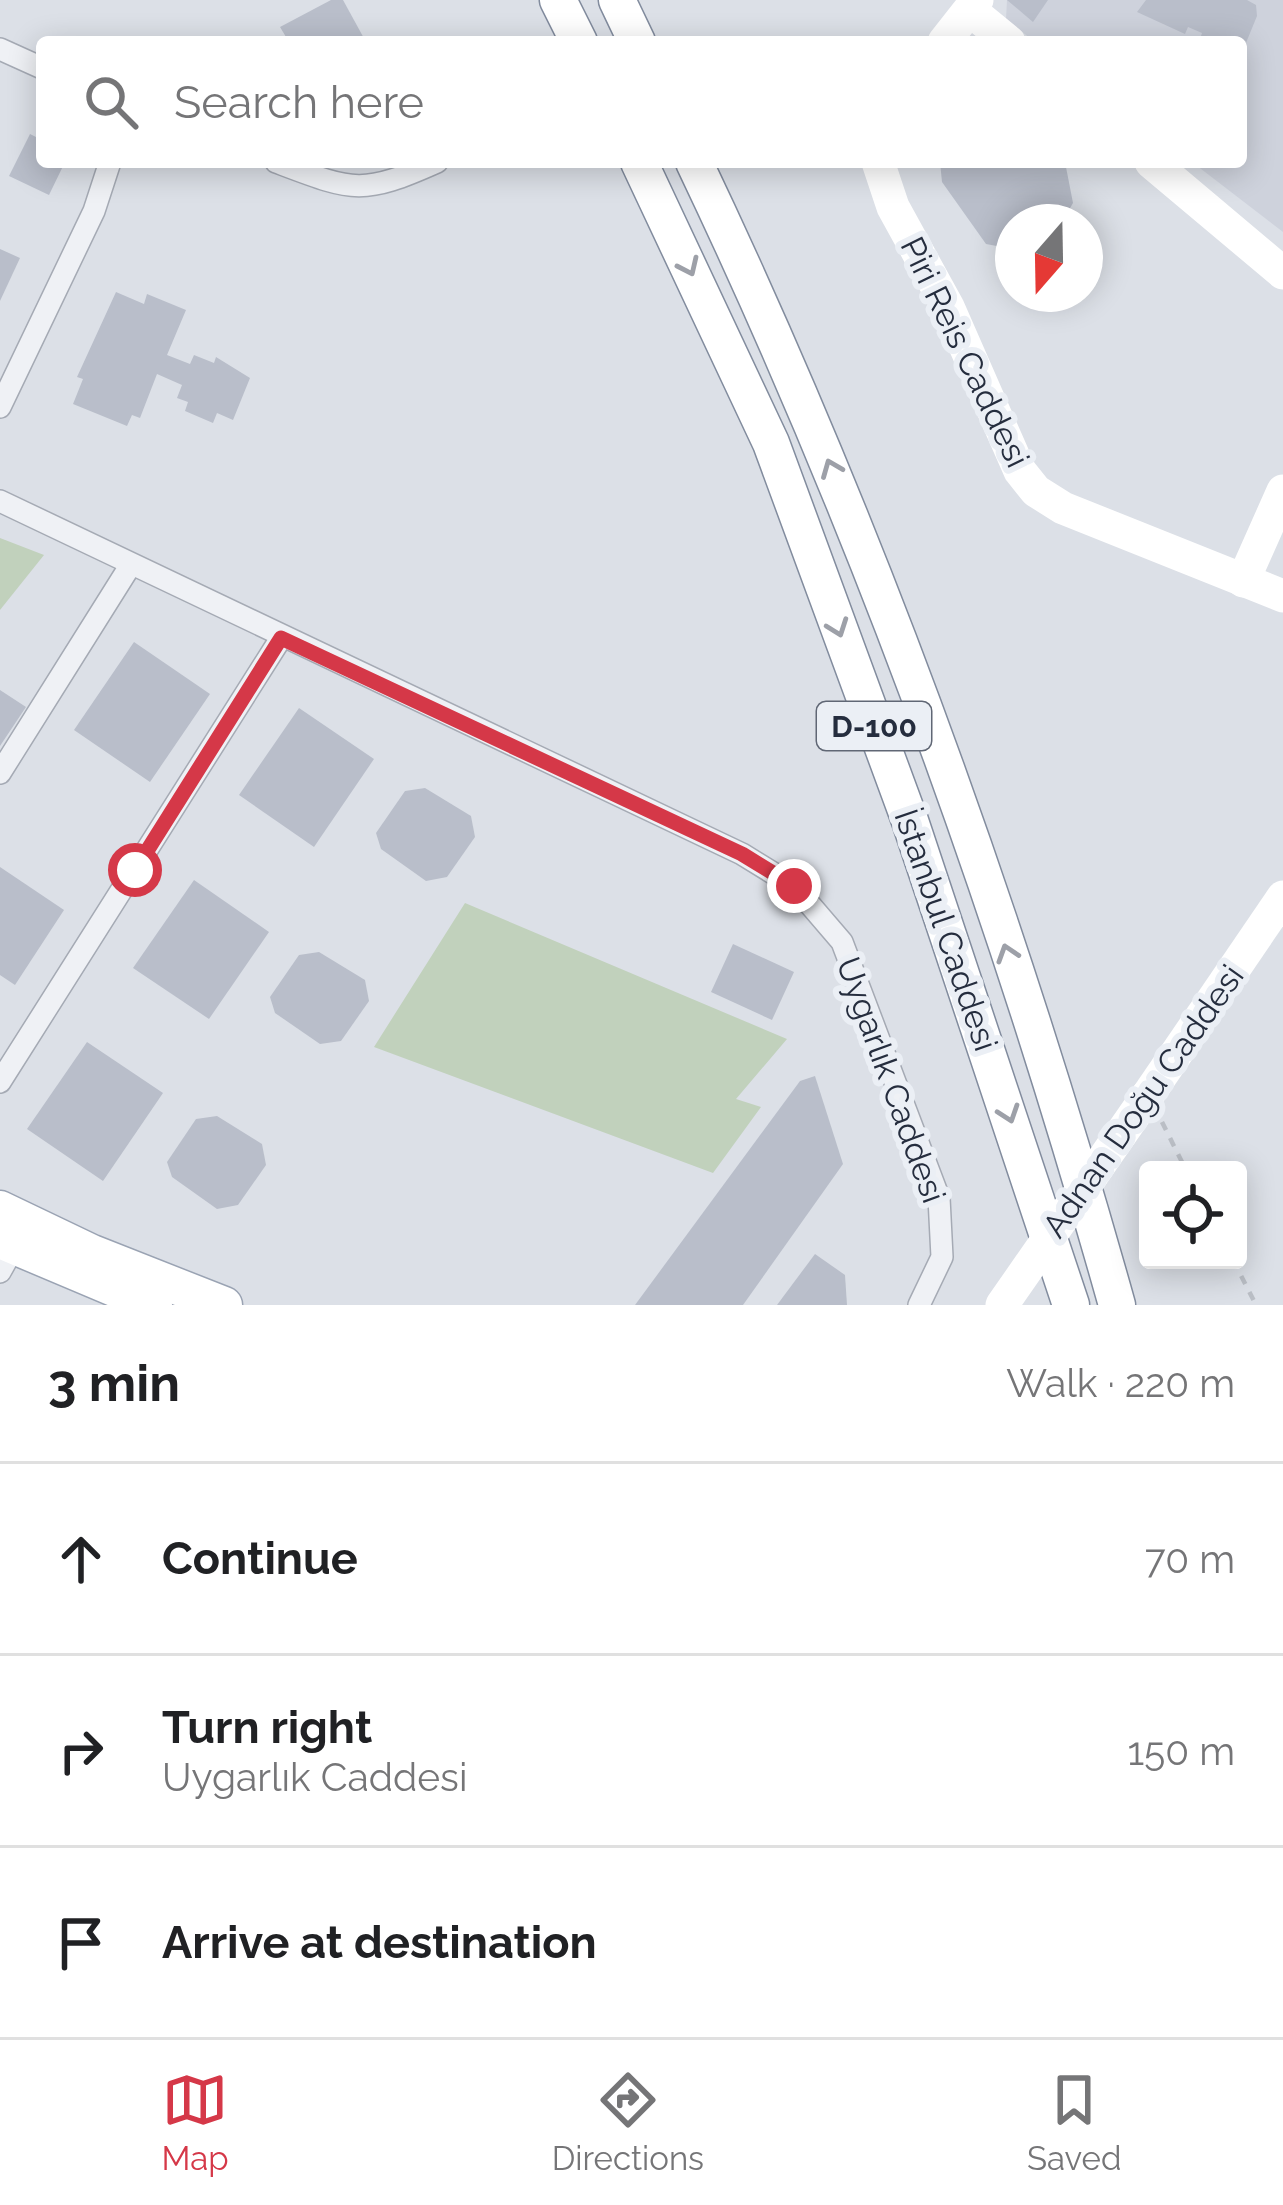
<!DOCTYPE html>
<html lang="en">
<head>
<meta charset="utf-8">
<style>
	body { margin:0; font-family:Raleway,sans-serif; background:#f2f2f2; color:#202124 }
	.controls { position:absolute; right:36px; bottom:36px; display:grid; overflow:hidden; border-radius:12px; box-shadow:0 6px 30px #0003 }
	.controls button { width:108px; height:108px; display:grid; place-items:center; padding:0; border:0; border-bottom:3px solid #e0e0e0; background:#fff; color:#202124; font:60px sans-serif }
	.compass { position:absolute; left:995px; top:204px; width:108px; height:108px; border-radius:50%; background:#fff; box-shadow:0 6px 30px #0003; rotate:200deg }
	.stop { position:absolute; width:36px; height:36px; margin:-27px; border:9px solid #d53848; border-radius:50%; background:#fff }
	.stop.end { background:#d53848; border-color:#fff; box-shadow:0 3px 12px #0008 }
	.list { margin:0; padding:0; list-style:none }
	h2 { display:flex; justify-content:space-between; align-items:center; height:156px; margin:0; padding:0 48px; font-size:51px }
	h2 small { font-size:39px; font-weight:400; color:#757577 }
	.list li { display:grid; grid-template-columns:78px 1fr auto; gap:36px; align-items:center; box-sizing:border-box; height:192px; padding:0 48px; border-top:3px solid #e0e0e0 }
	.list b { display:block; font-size:45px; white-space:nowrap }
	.list p { margin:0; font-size:39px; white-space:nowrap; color:#757577 }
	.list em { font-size:39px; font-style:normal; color:#757577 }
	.icon { flex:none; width:66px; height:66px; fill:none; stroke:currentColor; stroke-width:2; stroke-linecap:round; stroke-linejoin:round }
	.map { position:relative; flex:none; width:1283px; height:1305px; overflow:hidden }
	.search { position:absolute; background:#fff; box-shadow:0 6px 30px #0003; left:36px; right:36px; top:36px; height:132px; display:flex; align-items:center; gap:30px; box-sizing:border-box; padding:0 42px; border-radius:12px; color:#757577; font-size:45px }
	.sheet { height:732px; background:#fff }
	nav { display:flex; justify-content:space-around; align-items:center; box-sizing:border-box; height:168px; border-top:3px solid #e0e0e0; background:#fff; font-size:33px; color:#757577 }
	nav a { display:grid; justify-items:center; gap:6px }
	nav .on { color:#d53848 }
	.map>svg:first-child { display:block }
	.built { fill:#ced2dc }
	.green { fill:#c1d1bc }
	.building { fill:#b9beca }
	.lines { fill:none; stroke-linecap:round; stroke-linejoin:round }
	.minor-casing { stroke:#a5aab4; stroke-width:24 }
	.primary-casing { stroke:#9aa3b3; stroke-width:39 }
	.trunk-casing { stroke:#828c9e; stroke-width:39 }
	.path { stroke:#babec5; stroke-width:4.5; stroke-dasharray:9 9; stroke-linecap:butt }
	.minor { stroke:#eff1f5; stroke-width:21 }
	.secondary { stroke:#fff; stroke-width:33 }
	.primary { stroke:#fff; stroke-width:36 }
	.trunk { stroke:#fff; stroke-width:36 }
	.secondary-bridge { stroke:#fff; stroke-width:33 }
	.oneway { stroke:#9da0a8 }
	.route { stroke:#d53848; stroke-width:15 }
	.labels { text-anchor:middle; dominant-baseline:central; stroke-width:12; stroke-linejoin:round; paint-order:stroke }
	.shield { fill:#ebeff5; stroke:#606775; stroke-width:3 }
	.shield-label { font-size:30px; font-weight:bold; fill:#252d3e }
	.street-label { font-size:33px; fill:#252d3e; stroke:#ebeff5 }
</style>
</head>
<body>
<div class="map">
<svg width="1283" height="1305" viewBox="0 0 1283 1305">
	<rect width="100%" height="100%" fill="#dce0e7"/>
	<!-- built -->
	<polygon class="built" points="1007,0 1283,0 1283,232 1192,162 1241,162 1241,42 1035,42 1006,19"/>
	<!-- green -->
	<g class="green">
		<polygon points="0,538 44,555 0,610"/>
		<polygon points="465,903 787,1039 736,1099 761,1107 713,1173 374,1047"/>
	</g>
	<!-- building -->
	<g class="building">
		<polygon points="331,0 343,0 366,42 289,42 280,27"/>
		<polygon points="1007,0 1048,0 1033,22"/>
		<polygon points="1146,0 1247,0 1256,5 1257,16 1241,55 1241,42 1199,42 1202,33 1188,27 1185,34 1137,12"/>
		<polygon points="30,134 42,140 42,162 65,162 49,195 9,176"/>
		<polygon points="940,162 1065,162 1073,203 1062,222 1013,222 1013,249 986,244 942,182"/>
		<polygon points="0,249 20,258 0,301"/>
		<polygon points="116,292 144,304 147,294 186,310 167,355 190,364 194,355 214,363 216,357 250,378 233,420 217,413 213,423 185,411 188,402 177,398 182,385 157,374 140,418 132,415 127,426 73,404 83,379 77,377"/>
		<polygon points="134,642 210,694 150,782 74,730"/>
		<polygon points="0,690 26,707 0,746"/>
		<polygon points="299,708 374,759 314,847 239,795"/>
		<polygon points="425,788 471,816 475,837 447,877 426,881 381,849 376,833 405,791"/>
		<polygon points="0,867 64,910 15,985 0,975"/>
		<polygon points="194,880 269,932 209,1019 133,968"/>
		<polygon points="733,944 794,972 772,1020 711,992"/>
		<polygon points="319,952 365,980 369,1001 341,1041 320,1044 275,1013 270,997 299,955"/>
		<polygon points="87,1042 163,1093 103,1181 27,1129"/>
		<polygon points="815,1076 843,1164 743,1305 635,1305 800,1081"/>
		<polygon points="217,1116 262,1144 266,1165 238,1205 217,1209 172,1177 167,1162 196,1119"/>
		<polygon points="815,1254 845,1275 847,1305 777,1305"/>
	</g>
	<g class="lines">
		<defs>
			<g id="minor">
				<polyline points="0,49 42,68"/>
				<path d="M276,162c77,29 85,34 161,0"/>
				<polyline points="0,407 94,211 110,162"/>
				<polyline points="0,501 742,854 794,886 842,942 939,1198 942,1257 919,1305"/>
				<polyline points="0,773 130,566"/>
				<polyline points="0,1082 281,638"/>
				<polyline points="0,1272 14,1247"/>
			</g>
			<g id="primary">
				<polyline points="0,1209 92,1253 224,1305"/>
				<polyline points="0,1240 154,1305"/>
			</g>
			<g id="trunk">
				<polyline points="558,0 579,42"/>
				<polyline points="617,0 637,42"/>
				<polyline points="639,162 771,443 910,821 1071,1305"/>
				<path d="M694,162c175,367 313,751 423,1143"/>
			</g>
		</defs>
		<!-- minor casing -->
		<use href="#minor" class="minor-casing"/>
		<!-- primary casing -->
		<use href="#primary" class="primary-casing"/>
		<!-- trunk casing -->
		<use href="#trunk" class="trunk-casing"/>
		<!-- path -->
		<g class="path">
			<polyline points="1162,1122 1186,1170"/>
			<polyline points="1233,1260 1256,1305"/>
		</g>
		<!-- minor -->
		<use href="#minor" class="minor"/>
		<!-- secondary -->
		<g class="secondary">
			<polyline points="970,10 1009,42"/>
			<polyline points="944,42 977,0"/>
			<polyline points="878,162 893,207 948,307 1020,471 1036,491 1063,508 1283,596"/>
			<polyline points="1151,162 1283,273"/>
			<polyline points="1243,581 1283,491"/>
			<polyline points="1148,1095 1283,897"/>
		</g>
		<!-- primary -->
		<use href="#primary" class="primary"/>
		<!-- trunk -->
		<use href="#trunk" class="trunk"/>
		<!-- secondary-bridge -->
		<polyline class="secondary-bridge" points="1002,1305 1148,1095"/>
	</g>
	<!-- one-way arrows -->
	<defs><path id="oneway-chevron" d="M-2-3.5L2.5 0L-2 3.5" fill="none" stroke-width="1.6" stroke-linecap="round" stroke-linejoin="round" transform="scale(3)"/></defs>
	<g class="oneway">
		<use href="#oneway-chevron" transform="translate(689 267) rotate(65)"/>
		<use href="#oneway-chevron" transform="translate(831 468) rotate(-112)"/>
		<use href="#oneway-chevron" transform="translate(838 628) rotate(70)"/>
		<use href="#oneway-chevron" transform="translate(1007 953) rotate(-108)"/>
		<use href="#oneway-chevron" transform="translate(1009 1114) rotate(71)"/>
	</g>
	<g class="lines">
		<!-- route -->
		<polyline class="route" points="135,870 281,638 742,854 794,886"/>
	</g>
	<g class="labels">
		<!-- shield labels -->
		<rect class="shield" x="817" y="702" width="114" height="48" rx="9"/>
		<g class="shield-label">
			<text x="874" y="726">D-100</text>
		</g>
		<!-- street labels -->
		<g class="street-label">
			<text transform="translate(965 352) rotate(64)">Piri Reis Caddesi</text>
			<text transform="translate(946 930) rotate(71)">İstanbul Caddesi</text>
			<text transform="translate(891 1080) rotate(70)">Uygarlık Caddesi</text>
			<text transform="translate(1143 1101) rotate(-55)">Adnan Doğu Caddesi</text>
		</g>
	</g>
</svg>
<div class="controls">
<button><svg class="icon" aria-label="locate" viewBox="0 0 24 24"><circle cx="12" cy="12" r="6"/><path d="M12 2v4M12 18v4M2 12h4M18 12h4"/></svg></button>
</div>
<svg class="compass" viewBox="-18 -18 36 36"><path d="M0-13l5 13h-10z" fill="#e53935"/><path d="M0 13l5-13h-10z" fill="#757577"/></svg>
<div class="stop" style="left:135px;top:870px"></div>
<div class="stop end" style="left:794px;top:886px"></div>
<div class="search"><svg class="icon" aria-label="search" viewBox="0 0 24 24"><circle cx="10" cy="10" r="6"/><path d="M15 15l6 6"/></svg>Search here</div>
</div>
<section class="sheet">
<h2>3 min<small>Walk · 220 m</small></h2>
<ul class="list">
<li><svg class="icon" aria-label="ahead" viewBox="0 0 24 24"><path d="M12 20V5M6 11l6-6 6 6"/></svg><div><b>Continue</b></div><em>70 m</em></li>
<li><svg class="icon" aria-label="right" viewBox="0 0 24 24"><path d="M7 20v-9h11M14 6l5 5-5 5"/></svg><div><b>Turn right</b><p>Uygarlık Caddesi</p></div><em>150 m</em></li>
<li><svg class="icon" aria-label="arrive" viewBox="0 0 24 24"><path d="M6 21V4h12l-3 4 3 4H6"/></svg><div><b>Arrive at destination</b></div></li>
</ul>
</section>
<nav>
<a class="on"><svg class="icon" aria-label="map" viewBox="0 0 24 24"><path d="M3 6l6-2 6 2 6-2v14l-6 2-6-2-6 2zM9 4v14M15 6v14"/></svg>Map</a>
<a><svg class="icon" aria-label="directions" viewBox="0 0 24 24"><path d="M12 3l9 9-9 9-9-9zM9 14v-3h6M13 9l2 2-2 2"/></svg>Directions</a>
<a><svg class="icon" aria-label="saved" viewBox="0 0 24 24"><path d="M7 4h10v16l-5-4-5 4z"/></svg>Saved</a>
</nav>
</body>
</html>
